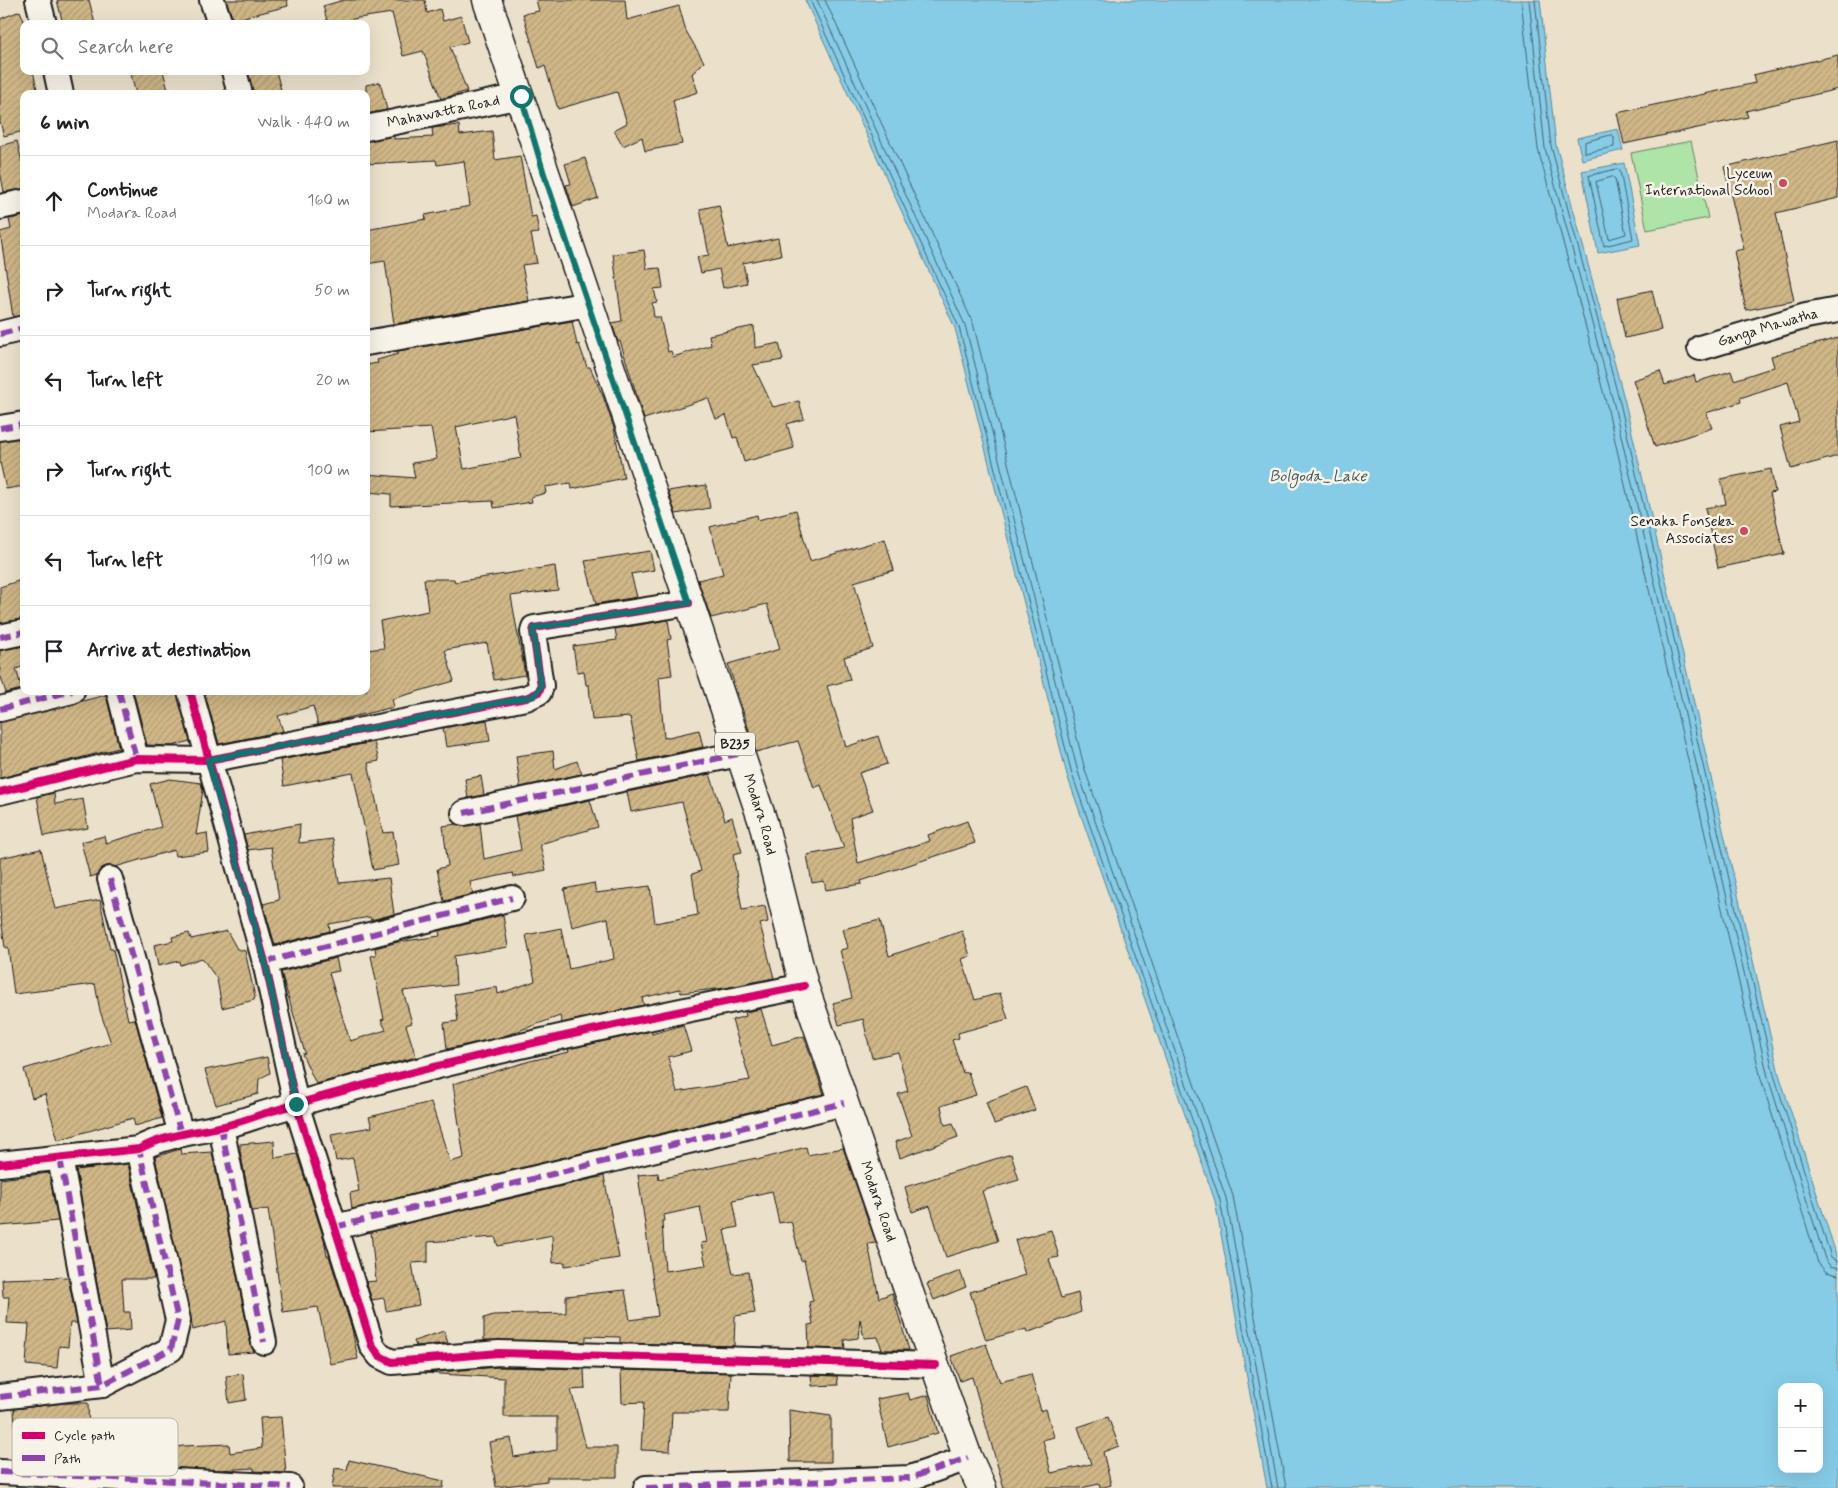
<!DOCTYPE html>
<html lang="en">
<head>
<meta charset="utf-8">
<style>
	body { margin:0; font-family:Mynerve,sans-serif; background:#f2f2f2; color:#202124 }
	.controls { position:absolute; right:15px; bottom:15px; display:grid; overflow:hidden; border-radius:10px; box-shadow:0 5px 20px #0002 }
	.controls button { width:45px; height:45px; display:grid; place-items:center; padding:0; border:0; border-bottom:1px solid #e0e0e0; background:#fff; color:#202124; font:25px sans-serif }
	.stop { position:absolute; width:15px; height:15px; margin:-11px; border:4px solid #0f766e; border-radius:50%; background:#fff }
	.stop.end { background:#0f766e; border-color:#fff; box-shadow:0 1px 5px #0008 }
	.list { margin:0; padding:0; list-style:none }
	h2 { display:flex; justify-content:space-between; align-items:center; height:65px; margin:0; padding:0 20px; font-size:21px }
	h2 small { font-size:16px; font-weight:400; color:#757577 }
	.list li { display:grid; grid-template-columns:32px 1fr auto; gap:15px; align-items:center; box-sizing:border-box; height:90px; padding:0 20px; border-top:1px solid #e0e0e0 }
	.list b { display:block; font-size:19px; white-space:nowrap }
	.list p { margin:0; font-size:16px; white-space:nowrap; color:#757577 }
	.list em { font-size:16px; font-style:normal; color:#757577 }
	.icon { flex:none; width:28px; height:28px; fill:none; stroke:currentColor; stroke-width:2; stroke-linecap:round; stroke-linejoin:round }
	.map { position:relative; flex:none; width:1838px; height:1488px; overflow:hidden }
	.search { position:absolute; background:#fff; box-shadow:0 5px 20px #0002; left:20px; top:20px; width:350px; height:55px; display:flex; align-items:center; gap:12px; box-sizing:border-box; padding:0 18px; border-radius:10px; color:#757577; font-size:19px }
	.panel { position:absolute; background:#fff; box-shadow:0 5px 20px #0002; left:20px; top:90px; width:350px; height:605px; border-radius:10px }
	.map>svg:first-child { display:block }
	.green { fill:#aee4a7; stroke:#658062 }
	.water { fill:#86cce7; stroke:#5c8696; fill-rule:evenodd }
	.lines { fill:none; stroke-linecap:round; stroke-linejoin:round }
	.shore { stroke:#46626d; stroke-width:1 }
	.building { fill:url(#building-hatch); stroke:#1c1c1c; fill-rule:evenodd }
	.minor-casing { stroke:#1c1c1c; stroke-width:28 }
	.major-casing { stroke:#1c1c1c; stroke-width:31 }
	.minor { stroke:#f7f3e8; stroke-width:24 }
	.major { stroke:#f7f3e8; stroke-width:28 }
	.quiet { stroke:#8e44ad; stroke-width:6; stroke-dasharray:12 6; stroke-linecap:butt }
	.cycleway-casing { stroke:#f7f3e8; stroke-width:11 }
	.cycleway { stroke:#d6006c; stroke-width:8 }
	.route { stroke:#0f766e; stroke-width:6 }
	.poi-dot { fill:#d1495b; stroke:#f7f3e8; stroke-width:2 }
	.labels { text-anchor:middle; dominant-baseline:central; stroke-width:5; stroke-linejoin:round; paint-order:stroke }
	.shield { fill:#f7f3e8; stroke:#5e5c59; stroke-width:1 }
	.shield-label { font-size:14px; font-weight:bold; fill:#1c1c1c }
	.street-label { font-size:15px; fill:#1c1c1c; stroke:#f7f3e8 }
	.poi-label { font-size:15px; fill:#1c1c1c; stroke:#f7f3e8; text-anchor:end }
	.water-label { font-size:16px; font-style:italic; fill:#415a63; stroke:#f7f3e8 }
	.key { fill:#f7f3e8; stroke:#b5b2ab; stroke-width:1 }
	.key-label { font-size:14px; fill:#1c1c1c }
</style>
</head>
<body>
<div class="map">
<svg width="1838" height="1488" viewBox="0 0 1838 1488">
	<defs>
		<pattern id="building-hatch" width="6" height="6" patternUnits="userSpaceOnUse" patternTransform="scale(1.25)"><rect width="6" height="6" fill="#d0b787"/><path d="M-1 1l2-2M0 6l6-6M5 7l2-2" fill="none" stroke="#b29d74"/></pattern>
	</defs>
	<rect width="100%" height="100%" fill="#ebe1cb"/>
	<filter id="ink" filterUnits="userSpaceOnUse"><feTurbulence type="fractalNoise" baseFrequency=".02" numOctaves="2"/><feDisplacementMap in="SourceGraphic" scale="10" xChannelSelector="R" yChannelSelector="G"/><feConvolveMatrix kernelMatrix="1 2 1 2 8 2 1 2 1" color-interpolation-filters="sRGB"/></filter>
	<g filter="url(#ink)">
		<!-- green -->
		<polygon class="green" points="1691,141 1708,218 1647,230 1631,153"/>
		<!-- water -->
		<g class="water">
			<path d="M805,0h735l16,145 69,257 154,672 56,177 3,20v217h-571l-52,-287 -148,-426 -112,-447zM1782,1387h37v82h-37z"/>
			<polygon points="1618,129 1623,150 1582,160 1577,138"/>
			<polygon points="1624,163 1640,245 1598,253 1582,171"/>
		</g>
		<g class="lines">
			<!-- shore -->
			<g class="shore">
				<polyline points="810,0 959,327 1072,774 1220,1200 1272,1488"/>
				<polyline points="817,0 965,325 1078,772 1226,1198 1278,1488"/>
				<polyline points="825,0 973,323 1085,770 1233,1196 1286,1488"/>
				<polyline points="1521,0 1538,149 1607,406 1761,1079 1818,1263 1826,1272 1838,1275"/>
				<polyline points="1529,0 1545,148 1614,405 1768,1077 1825,1259 1830,1266 1838,1268"/>
				<polyline points="1535,0 1551,146 1620,403 1774,1075 1831,1257 1838,1262"/>
				<polygon points="1612,135 1614,137 1614,147 1585,153 1585,142"/>
				<polygon points="1618,169 1620,171 1633,239 1604,246 1589,176"/>
				<polygon points="1613,177 1615,179 1626,234 1609,239 1596,182"/>
			</g>
		</g>
		<!-- building -->
		<g class="building">
			<polygon points="57,0 89,0 95,24 63,24"/>
			<polygon points="226,0 287,0 288,6 233,20"/>
			<polygon points="344,0 425,0 427,13 440,9 443,21 461,16 468,42 450,47 467,91 441,99 423,51 403,56 392,13 352,19 353,24 328,24 323,6"/>
			<polygon points="536,0 625,0 627,20 679,6 686,31 704,62 692,74 698,92 673,100 682,144 645,151 642,137 623,146 614,130 627,123 617,92 558,109 545,66 539,68 523,14 539,11"/>
			<polygon points="20,11 24,21 24,71 33,71 38,94 24,94 24,131 4,136 0,122 0,19"/>
			<polygon points="1838,55 1838,89 1746,111 1748,117 1624,144 1617,113 1755,83 1753,75"/>
			<polygon points="130,71 163,71 169,94 136,94"/>
			<polygon points="248,71 276,71 282,94 253,94"/>
			<polygon points="380,82 387,110 366,114 366,85"/>
			<polygon points="459,125 460,135 492,131 495,160 520,156 531,217 536,216 539,233 531,234 537,263 522,265 529,301 394,324 385,261 366,264 366,230 426,219 425,215 470,206 464,161 437,165 436,160 366,164 366,141 394,136 394,139 433,137 432,128"/>
			<polygon points="1838,140 1838,198 1776,213 1794,301 1746,310 1734,251 1744,249 1724,167"/>
			<polygon points="17,141 24,171 24,189 4,192 0,171 0,146"/>
			<polygon points="585,158 598,198 573,207 566,185 571,184 565,164"/>
			<polygon points="719,205 728,248 778,238 781,255 743,263 747,283 723,288 719,269 701,273 697,257 709,255 700,209"/>
			<polygon points="24,216 24,315 13,317 0,232 11,229 9,219"/>
			<polygon points="644,250 647,269 660,268 663,288 654,289 657,302 652,303 654,317 660,317 668,352 671,351 673,357 711,345 709,335 754,326 755,348 779,343 783,360 753,365 773,407 799,401 804,419 787,424 794,448 744,462 737,437 733,438 726,415 716,419 708,398 644,419 620,341 618,342 612,323 622,321 613,254"/>
			<polygon points="1652,290 1661,330 1625,338 1617,298"/>
			<path d="M572,321l5,24 2,-1 8,23h3l13,29 11,32 10,50 -52,11 -1,-6 -26,4 1,6 -15,4 1,5 -38,6 -1,-7 -102,5v-12l-25,-2v-18l49,4 -3,-15 25,-4 -6,-31 -65,4v-67l12,-2 -1,-3 21,-6v-3zM514,414l7,44 -57,11 -8,-42z"/>
			<polygon points="1838,338 1838,456 1791,469 1780,427 1799,422 1788,382 1740,398 1741,402 1706,413 1712,428 1655,447 1633,380 1660,371 1665,385 1694,375 1696,382 1731,371 1734,380 1774,367 1771,356"/>
			<polygon points="21,438 24,486 6,489 0,462 0,441"/>
			<polygon points="1771,469 1775,492 1770,493 1784,554 1718,568 1705,508 1726,504 1721,479"/>
			<polygon points="706,485 710,508 676,514 668,491"/>
			<polygon points="796,510 810,561 885,539 894,570 854,582 873,648 844,657 850,680 827,686 846,747 878,736 887,764 859,773 873,810 850,818 858,863 930,841 928,835 967,821 975,843 861,881 862,884 826,890 824,881 812,883 807,855 844,848 821,785 814,788 798,741 756,752 728,664 780,649 767,604 711,618 698,580 723,574 710,527 757,515 758,520"/>
			<polygon points="650,551 654,570 631,574 637,597 596,604 585,561"/>
			<polygon points="555,566 558,590 511,596 525,675 494,680 487,643 445,650 454,681 392,699 394,707 318,725 313,706 278,716 283,731 219,744 204,691 366,691 366,650 384,648 380,621 428,611 424,579 454,579 455,582"/>
			<polygon points="24,579 24,619 0,623 0,587"/>
			<polygon points="668,620 671,639 667,640 672,675 659,677 664,738 699,730 703,747 639,761 630,717 592,720 589,685 586,685 584,671 577,672 573,646 617,640 615,629"/>
			<polygon points="24,646 24,666 16,669 22,689 6,693 0,674 0,650"/>
			<polygon points="133,691 177,691 190,741 172,746 147,745"/>
			<polygon points="106,695 119,748 0,778 0,722"/>
			<polygon points="487,720 490,741 446,747 443,728"/>
			<polygon points="374,742 379,761 368,763 383,833 393,832 399,865 373,870 353,773 284,786 280,760"/>
			<polygon points="553,751 555,769 577,761 582,774 520,787 516,756"/>
			<polygon points="710,774 725,820 732,817 742,852 733,854 742,910 765,906 768,922 760,924 774,978 725,988 681,993 680,989 642,998 644,1005 562,1023 560,1016 501,1037 447,1049 444,1023 458,1021 454,994 497,987 498,994 535,981 526,935 561,928 569,969 614,959 608,918 572,927 564,889 594,883 596,893 650,886 655,923 698,915 692,874 701,871 682,802 631,812 627,792"/>
			<polygon points="481,776 484,795 468,798 465,779"/>
			<polygon points="170,779 201,783 203,790 196,835 207,833 209,852 175,856 174,850 115,867 106,866 97,875 90,877 81,842 104,836 106,843 161,827 150,784"/>
			<polygon points="54,793 55,804 83,799 88,828 44,836 37,797"/>
			<polygon points="590,800 598,827 540,844 546,870 514,877 513,873 470,882 473,894 444,901 437,869 448,866 443,826 457,824 466,826 480,824 484,859 521,850 515,816"/>
			<polygon points="300,824 299,843 333,839 339,883 389,878 394,914 371,920 370,917 329,924 330,931 275,945 263,904 279,900 271,847 248,850 244,835"/>
			<polygon points="41,849 55,909 100,900 110,949 113,949 128,1020 135,1019 162,1118 135,1126 133,1118 58,1140 45,1094 32,1098 24,1069 111,1043 100,1011 95,984 14,994 8,947 5,948 0,911 0,858"/>
			<polygon points="503,915 508,947 454,956 456,985 403,991 412,1023 406,1025 416,1057 316,1084 302,1054 305,1053 281,972 336,958 339,971 329,973 350,1041 386,1030 381,1020 384,1019 371,956 376,955 375,948 398,942 440,936 439,931"/>
			<polygon points="880,920 889,956 962,931 970,956 962,959 975,1000 1000,993 1008,1019 958,1033 959,1038 952,1040 963,1073 968,1072 976,1095 941,1106 945,1125 953,1123 958,1137 900,1158 895,1142 912,1136 898,1094 908,1091 898,1052 872,1058 863,1019 839,1025 833,1003 852,998 840,950 848,948 843,929"/>
			<polygon points="227,931 237,949 245,951 255,997 254,1000 222,1008 217,979 202,958 180,965 179,961 158,966 154,945 173,941 172,937 189,933 191,939"/>
			<polygon points="761,1009 772,1045 804,1036 824,1094 352,1209 350,1193 359,1191 353,1158 336,1161 331,1134 372,1127 369,1117 431,1102 450,1162 464,1158 453,1084 530,1061 569,1052 568,1049 651,1031 652,1034 683,1025 691,1051 668,1057 677,1092 750,1080 732,1020 746,1016 745,1012"/>
			<polygon points="267,1057 270,1073 259,1079 258,1094 216,1105 205,1070"/>
			<polygon points="1026,1087 1035,1110 994,1124 986,1102"/>
			<polygon points="274,1141 275,1158 297,1154 324,1239 327,1256 329,1256 352,1329 358,1359 330,1364 318,1307 283,1312 268,1209 252,1211 240,1151 240,1144"/>
			<path d="M806,1147l2,8 35,-7 33,95 -8,1 11,54 13,-5 17,57h-27l-4,-13 -14,1 -4,-19 -2,19 -14,2 1,9 -36,-1 -1,-23 5,-1 -4,-22 4,-1 -9,-41 -3,1 -10,-40 -12,2 -7,-32 -39,9 5,27 -14,3 9,44 15,-2 7,41 -20,3 -1,30 -114,-3v-6l-34,-1v4l-2,2 -100,-2v-22l9,-3 73,-2v-17l59,-6 5,30 28,-4 -20,-141 20,-2 1,6 97,-21 1,2zM700,1207l7,35 -6,1 5,22 -41,6 -3,-50h3l-1,-6z"/>
			<polygon points="180,1149 181,1154 212,1152 251,1345 254,1352 228,1354 226,1321 193,1330 155,1157"/>
			<polygon points="1011,1154 1019,1180 982,1191 998,1241 946,1257 930,1206 912,1212 905,1187"/>
			<polygon points="128,1164 154,1279 122,1279 124,1312 130,1312 131,1330 106,1332 76,1170"/>
			<polygon points="49,1173 58,1221 0,1226 0,1179"/>
			<polygon points="604,1176 619,1258 565,1266 565,1262 553,1263 552,1235 498,1246 495,1237 428,1242 428,1262 412,1263 419,1305 386,1311 384,1298 372,1300 366,1282 376,1281 371,1232"/>
			<polygon points="1051,1230 1059,1257 1049,1259 1061,1298 1078,1293 1081,1312 1027,1333 1026,1329 986,1340 970,1292 1025,1275 1015,1240"/>
			<polygon points="960,1271 966,1287 934,1300 927,1284"/>
			<polygon points="68,1277 77,1323 70,1323 68,1347 59,1346 57,1368 26,1365 29,1324 7,1323 9,1297 3,1297 2,1279"/>
			<polygon points="444,1331 448,1343 416,1346 414,1341"/>
			<polygon points="986,1344 1000,1382 1031,1374 1041,1411 1046,1409 1054,1437 1043,1440 1051,1473 1091,1464 1078,1427 1108,1417 1119,1446 1103,1452 1111,1485 1100,1488 1099,1484 1081,1488 1004,1488 972,1377 960,1381 951,1356"/>
			<polygon points="499,1367 584,1369 585,1389 571,1390 586,1447 617,1447 617,1477 547,1477 547,1481 496,1487 489,1442 511,1438 514,1457 557,1450 557,1417 504,1417 504,1378 425,1373"/>
			<polygon points="621,1370 731,1373 729,1412 672,1412 670,1451 641,1450 644,1402 622,1403"/>
			<polygon points="243,1374 246,1400 229,1403 226,1376"/>
			<polygon points="811,1375 837,1376 838,1385 812,1386"/>
			<polygon points="908,1393 910,1400 928,1395 938,1433 888,1447 877,1399"/>
			<polygon points="63,1403 88,1403 90,1460 76,1461 73,1427 15,1429 14,1409"/>
			<polygon points="789,1410 831,1416 831,1462 790,1462"/>
			<polygon points="281,1417 286,1473 254,1471 254,1468 218,1470 142,1466 141,1452 183,1446 229,1444 230,1453 262,1448 260,1418"/>
			<polygon points="349,1460 444,1481 443,1488 332,1488 335,1468 347,1470"/>
		</g>
		<g class="lines">
			<defs>
				<g id="minor">
					<polyline points="38,0 44,24"/>
					<polyline points="212,0 220,24"/>
					<polyline points="56,71 61,94"/>
					<polyline points="234,71 240,94"/>
					<path id="s1" d="M366,128l155,-32"/>
					<polyline points="0,207 24,202"/>
					<polyline points="0,334 24,328"/>
					<polyline points="366,343 589,304"/>
					<path id="s2" d="M1700,348l106,-32 32,-6"/>
					<polyline points="0,428 24,424"/>
					<polyline points="0,637 24,632"/>
					<polyline points="119,691 136,759"/>
					<polyline points="190,691 265,962 296,1104 372,1346 380,1356 392,1362 499,1353 936,1365"/>
					<polyline points="0,709 72,691"/>
					<polyline points="0,792 136,759 208,760 526,698 539,692 541,686 533,632 534,628 689,603"/>
					<polyline points="464,813 738,754"/>
					<polyline points="110,879 181,1134"/>
					<polyline points="265,962 512,898"/>
					<polyline points="221,1127 264,1342"/>
					<polyline points="60,1158 102,1385"/>
					<path d="M0,1164l139,-15c26,-14 51,-16 80,-22 16,-3 31,-9 47,-14 176,-53 357,-91 538,-127"/>
					<polyline points="335,1227 844,1103"/>
					<polyline points="0,1397 102,1385 171,1349 178,1320 139,1149"/>
					<polyline points="0,1472 290,1487"/>
					<polyline points="646,1488 910,1478 968,1458"/>
				</g>
				<g id="major">
					<path id="s3" d="M487,0l276,822 41,164 106,309 58,163 14,30"/>
				</g>
			</defs>
			<!-- minor casing -->
			<use href="#minor" class="minor-casing"/>
			<!-- major casing -->
			<use href="#major" class="major-casing"/>
			<!-- minor -->
			<use href="#minor" class="minor"/>
			<!-- major -->
			<use href="#major" class="major"/>
			<!-- quiet -->
			<g class="quiet">
				<polyline points="0,334 24,328"/>
				<polyline points="0,428 24,424"/>
				<polyline points="0,637 24,632"/>
				<polyline points="119,691 136,759"/>
				<polyline points="0,709 72,691"/>
				<polyline points="464,813 738,754"/>
				<polyline points="110,879 181,1134"/>
				<polyline points="265,962 512,898"/>
				<polyline points="221,1127 264,1342"/>
				<polyline points="60,1158 102,1385"/>
				<polyline points="335,1227 844,1103"/>
				<polyline points="0,1397 102,1385 171,1349 178,1320 139,1149"/>
				<polyline points="0,1472 290,1487"/>
				<polyline points="646,1488 910,1478 968,1458"/>
			</g>
			<defs>
				<g id="cycleway">
					<polyline points="190,691 265,962 296,1104 372,1346 380,1356 392,1362 499,1353 936,1365"/>
					<polyline points="0,792 136,759 208,760 526,698 539,692 541,686 533,632 534,628 689,603"/>
					<path d="M0,1164l139,-15c26,-14 51,-16 80,-22 16,-3 31,-9 47,-14 176,-53 357,-91 538,-127"/>
				</g>
			</defs>
			<!-- cycleway casing -->
			<use href="#cycleway" class="cycleway-casing"/>
			<!-- cycleway -->
			<use href="#cycleway" class="cycleway"/>
		</g>
	</g>
	<g class="lines" filter="url(#ink)">
		<!-- route -->
		<polyline class="route" points="296,1104 265,962 208,760 534,696 541,686 533,632 534,628 689,603 544,174 521,96"/>
	</g>
	<!-- markers -->
	<g class="poi-dot">
		<circle cx="1783" cy="183" r="5"/>
		<circle cx="1744" cy="531" r="5"/>
	</g>
	<g class="labels">
		<!-- shield labels -->
		<rect class="shield" x="715" y="732.5" width="40" height="23" rx="4"/>
		<g class="shield-label">
			<text x="735" y="744">B235</text>
		</g>
		<!-- street labels -->
		<g class="street-label">
			<text stroke="none"><textPath href="#s1" startOffset="79">Mahawatta Road</textPath></text>
			<text stroke="none"><textPath href="#s2" startOffset="71">Ganga Mawatha</textPath></text>
			<text stroke="none"><textPath href="#s3" startOffset="859">Modara Road</textPath></text>
			<text stroke="none"><textPath href="#s3" startOffset="1264">Modara Road</textPath></text>
		</g>
		<!-- poi labels -->
		<g class="poi-label">
			<text x="1773" y="174">Lyceum<tspan x="1773" dy="17">International School</tspan></text>
			<text x="1734" y="522">Senaka Fonseka<tspan x="1734" dy="17">Associates</tspan></text>
		</g>
		<!-- water labels -->
		<g class="water-label">
			<text x="1318" y="476">Bolgoda_Lake</text>
		</g>
	</g>
	<!-- legend -->
	<rect x="12" y="1418" width="166" height="58" rx="8" class="key"/>
	<rect x="22" y="1432" width="23" height="7" fill="#d6006c"/>
	<rect x="22" y="1455" width="23" height="6" fill="#8e44ad"/>
	<g class="key-label">
		<text x="54" y="1440">Cycle path</text>
		<text x="54" y="1463">Path</text>
	</g>
</svg>
<div class="controls">
<button>+</button>
<button>−</button>
</div>
<div class="stop" style="left:521px;top:96px"></div>
<div class="stop end" style="left:296px;top:1104px"></div>
<div class="search"><svg class="icon" aria-label="search" viewBox="0 0 24 24"><circle cx="10" cy="10" r="6"/><path d="M15 15l6 6"/></svg>Search here</div>
<section class="panel">
<h2>6 min<small>Walk · 440 m</small></h2>
<ul class="list">
<li><svg class="icon" aria-label="ahead" viewBox="0 0 24 24"><path d="M12 20V5M6 11l6-6 6 6"/></svg><div><b>Continue</b><p>Modara Road</p></div><em>160 m</em></li>
<li><svg class="icon" aria-label="right" viewBox="0 0 24 24"><path d="M7 20v-9h11M14 6l5 5-5 5"/></svg><div><b>Turn right</b></div><em>50 m</em></li>
<li><svg class="icon" aria-label="left" viewBox="0 0 24 24"><path d="M17 20v-9H6M10 6l-5 5 5 5"/></svg><div><b>Turn left</b></div><em>20 m</em></li>
<li><svg class="icon" aria-label="right" viewBox="0 0 24 24"><path d="M7 20v-9h11M14 6l5 5-5 5"/></svg><div><b>Turn right</b></div><em>100 m</em></li>
<li><svg class="icon" aria-label="left" viewBox="0 0 24 24"><path d="M17 20v-9H6M10 6l-5 5 5 5"/></svg><div><b>Turn left</b></div><em>110 m</em></li>
<li><svg class="icon" aria-label="arrive" viewBox="0 0 24 24"><path d="M6 21V4h12l-3 4 3 4H6"/></svg><div><b>Arrive at destination</b></div></li>
</ul>
</section>
</div>
</body>
</html>
